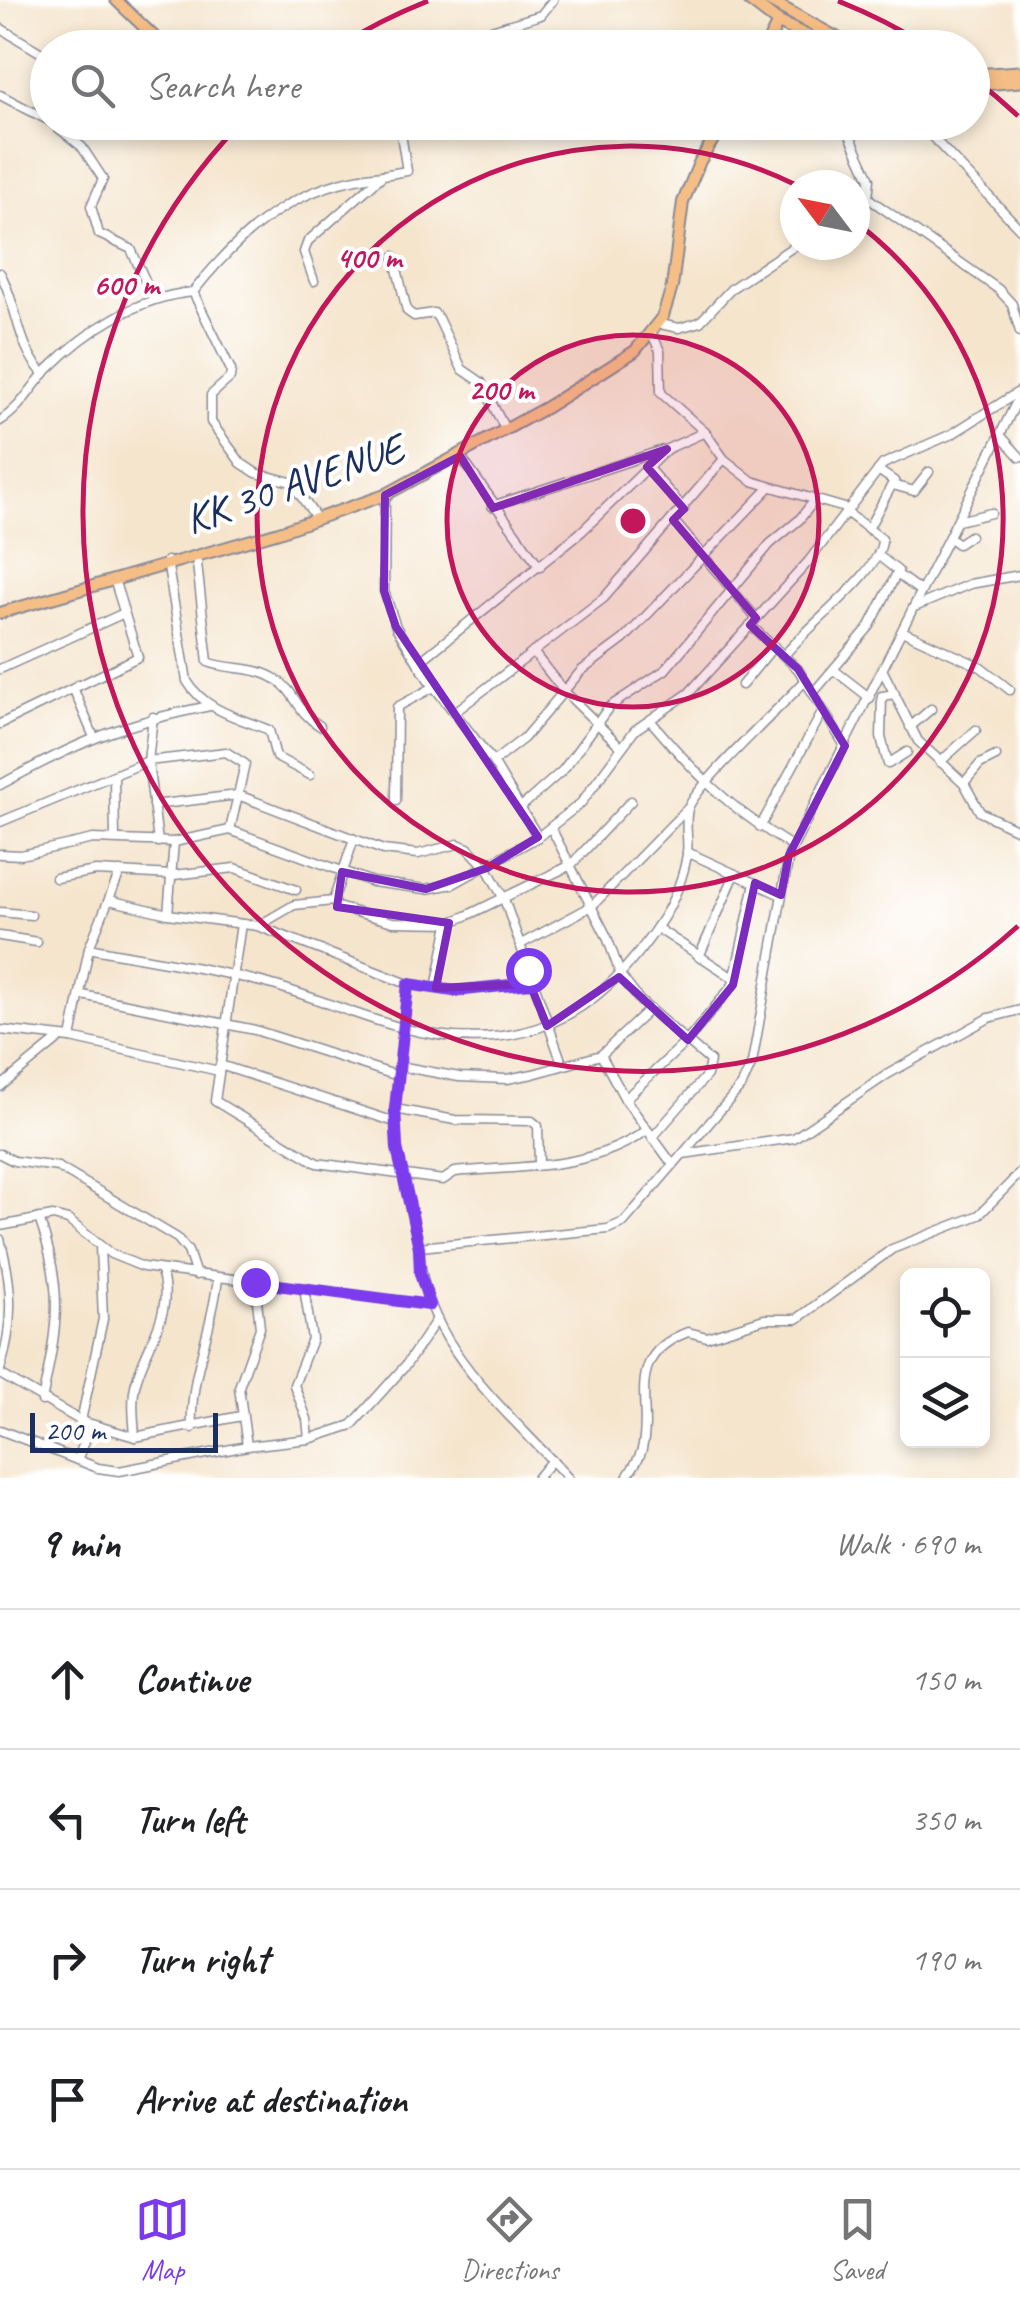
<!DOCTYPE html>
<html lang="en">
<head>
<meta charset="utf-8">
<style>
	body { margin:0; font-family:Caveat,sans-serif; background:#f2f2f2; color:#202124 }
	.controls { position:absolute; right:30px; bottom:30px; display:grid; overflow:hidden; border-radius:15px; box-shadow:0 5px 15px #0003 }
	.controls button { width:90px; height:90px; display:grid; place-items:center; padding:0; border:0; border-bottom:2px solid #e0e0e0; background:#fff; color:#202124; font:50px sans-serif }
	.compass { position:absolute; left:780px; top:170px; width:90px; height:90px; border-radius:50%; background:#fff; box-shadow:0 5px 15px #0003; rotate:302deg }
	.scale { position:absolute; left:30px; bottom:25px; width:188px; box-sizing:border-box; padding-left:10px; border:5px solid #1b2f5e; border-top:0; font-size:28px; line-height:35px; white-space:nowrap; color:#1b2f5e; -webkit-text-stroke:8px #fff; paint-order:stroke }
	.stop { position:absolute; width:30px; height:30px; margin:-22px; border:8px solid #7c3aed; border-radius:50%; background:#fff }
	.stop.end { background:#7c3aed; border-color:#fff; box-shadow:0 2px 10px #0008 }
	.list { margin:0; padding:0; list-style:none }
	h2 { display:flex; justify-content:space-between; align-items:center; height:130px; margin:0; padding:0 40px; font-size:42px }
	h2 small { font-size:32px; font-weight:400; color:#757577 }
	.list li { display:grid; grid-template-columns:65px 1fr auto; gap:30px; align-items:center; box-sizing:border-box; height:140px; padding:0 40px; border-top:2px solid #e0e0e0 }
	.list b { display:block; font-size:38px; white-space:nowrap }
	.list em { font-size:32px; font-style:normal; color:#757577 }
	.icon { flex:none; width:55px; height:55px; fill:none; stroke:currentColor; stroke-width:2; stroke-linecap:round; stroke-linejoin:round }
	.map { position:relative; flex:none; width:1020px; height:1478px; overflow:hidden }
	.search { position:absolute; background:#fff; box-shadow:0 5px 15px #0003; left:30px; right:30px; top:30px; height:110px; display:flex; align-items:center; gap:25px; box-sizing:border-box; padding:0 35px; border-radius:55px; color:#757577; font-size:38px }
	.sheet { height:690px; background:#fff }
	nav { display:flex; justify-content:space-around; align-items:center; box-sizing:border-box; height:140px; border-top:2px solid #e0e0e0; background:#fff; font-size:28px; color:#757577 }
	nav a { display:grid; justify-items:center; gap:5px }
	nav .on { color:#7c3aed }
	.map>svg:first-child { display:block }
	.lines { fill:none; stroke-linecap:round; stroke-linejoin:round }
	.minor-casing { stroke:#888a96; stroke-width:11 }
	.major-casing { stroke:#888a96; stroke-width:14 }
	.highway-casing { stroke:#888a96; stroke-width:15 }
	.minor { stroke:#fff; stroke-width:8 }
	.major { stroke:#f6be87; stroke-width:10 }
	.highway { stroke:#f6be87; stroke-width:11 }
	.route { stroke:#7c3aed; stroke-width:12 }
	.marked { fill:none; stroke:#7b2cbf; stroke-width:8; stroke-linejoin:round }
	.ring { fill:none; stroke:#c2185b; stroke-width:5 }
	.labels { text-anchor:middle; dominant-baseline:central; stroke-width:8; stroke-linejoin:round; paint-order:stroke }
	.street-label { font-size:42px; fill:#1b2f5e; stroke:#fff }
	.centre { fill:#c2185b; stroke:#fff; stroke-width:5 }
	.ring-label { font-size:30px; text-anchor:middle; font-weight:bold; fill:#c2185b; stroke:#fff; stroke-width:8; stroke-linejoin:round; paint-order:stroke }
</style>
</head>
<body>
<div class="map">
<svg width="1020" height="1478" viewBox="0 0 1020 1478">
	<rect width="100%" height="100%" fill="#fff"/>
	<filter id="ink" filterUnits="userSpaceOnUse"><feTurbulence type="fractalNoise" baseFrequency=".01" numOctaves="2"/><feDisplacementMap in="SourceGraphic" scale="20" xChannelSelector="R" yChannelSelector="G"/><feConvolveMatrix kernelMatrix="1 2 1 2 8 2 1 2 1" color-interpolation-filters="sRGB"/></filter>
	<filter id="wash" filterUnits="userSpaceOnUse"><feTurbulence type="fractalNoise" baseFrequency=".0048" numOctaves="4" result="noise"/><feDisplacementMap in="SourceGraphic" scale="40" xChannelSelector="R" yChannelSelector="G"/><feGaussianBlur stdDeviation="2.25" result="paint"/><feColorMatrix in="noise" values="0 0 0 0 0 0 0 0 0 0 0 0 0 0 0 0 0 1.4 0 .05"/><feComposite in="paint" operator="in"/></filter>
	<g filter="url(#wash)">
		<rect width="100%" height="100%" fill="#f5e5cd"/>
	</g>
	<g filter="url(#ink)">
		<g class="lines">
			<defs>
				<g id="minor">
					<polyline points="0,28 48,57"/>
					<polyline points="448,43 541,15 553,0"/>
					<polyline points="0,95 48,120"/>
					<polyline points="51,122 82,147 103,179 91,206 99,234 131,249 153,298"/>
					<polyline points="106,122 107,125"/>
					<polyline points="844,122 870,179 868,198 855,207"/>
					<polyline points="918,122 1020,229"/>
					<polyline points="868,198 998,289 1012,304 1020,332"/>
					<polyline points="394,256 407,311 414,316 434,313 438,318 462,369 481,382 505,429"/>
					<path d="M0,273c18,32 17,75 44,101"/>
					<polyline points="314,281 304,252 308,241 383,175 407,171 399,122"/>
					<polyline points="660,324 679,328 700,322 732,288 796,245"/>
					<polyline points="652,334 660,351 661,393 705,432 724,459 752,481 848,509"/>
					<path d="M0,421c22,-14 31,-34 48,-52 39,-39 90,-72 145,-77"/>
					<polyline points="1000,435 1020,457"/>
					<polyline points="460,456 540,567"/>
					<polyline points="647,467 684,509"/>
					<polyline points="893,485 914,491 929,472"/>
					<polyline points="385,495 384,591 396,627 428,679 493,762 538,837"/>
					<polyline points="492,506 663,450"/>
					<path d="M317,519l-26,-37 -35,-9 -15,-10 -30,-41v-27l19,-17 1,-8 -38,-78c52,-65 105,-109 190,-117"/>
					<polyline points="673,520 756,618"/>
					<polyline points="958,521 991,513"/>
					<polyline points="869,527 894,481 878,470"/>
					<polyline points="950,538 958,544 970,536"/>
					<path d="M196,555l12,107c23,9 47,3 69,18 20,13 19,32 43,46"/>
					<path d="M167,561l20,120c17,29 52,37 82,49l7,27 34,18"/>
					<polyline points="897,574 920,591"/>
					<polyline points="917,606 970,584 1020,575"/>
					<polyline points="750,625 798,669 845,746"/>
					<polyline points="904,632 981,667 1010,690"/>
					<polyline points="533,652 563,690 621,747"/>
					<path d="M784,656c21,-29 99,-85 98,-117l-36,-27"/>
					<polyline points="418,663 581,532 667,449 705,432"/>
					<polyline points="0,669 122,614"/>
					<polyline points="834,670 870,698"/>
					<polyline points="884,673 918,741 964,783 980,812 1020,831"/>
					<polyline points="77,685 74,690 93,735"/>
					<polyline points="742,685 774,646"/>
					<polyline points="813,693 870,626 898,571 879,556"/>
					<polyline points="895,694 882,696 881,737 888,764 907,752"/>
					<polyline points="455,712 604,598 724,459"/>
					<polyline points="153,717 148,761 158,842"/>
					<path d="M650,720c48,57 79,88 143,127"/>
					<polyline points="0,724 138,657 114,579"/>
					<polyline points="910,727 931,709"/>
					<polyline points="493,762 524,738 581,671 624,639 768,489"/>
					<polyline points="940,762 976,730"/>
					<polyline points="114,777 115,839"/>
					<polyline points="964,783 980,764 996,756"/>
					<path d="M0,785c78,-43 122,-62 210,-79"/>
					<polyline points="396,801 397,707 434,687"/>
					<polyline points="153,805 238,795 383,850 418,854 458,844 468,848 487,868 504,899 562,1063"/>
					<polyline points="520,808 563,770 609,707 665,670 770,544 799,520 814,501"/>
					<polyline points="0,822 148,761 226,752 245,764 230,830"/>
					<polyline points="760,827 823,711"/>
					<polyline points="551,828 607,937 621,976 640,1001 710,1061 707,1075 652,1138"/>
					<polyline points="354,839 333,901 337,907 393,922 449,923 466,916 571,865 631,801"/>
					<polyline points="687,852 781,895"/>
					<polyline points="0,854 21,855 93,839 174,842 230,830 372,882 426,889 453,884 538,837 581,803 635,730 689,693 808,562 883,464 952,434 1020,391"/>
					<polyline points="56,878 96,871 174,875 235,868 296,890"/>
					<polyline points="109,900 168,914 258,926 408,984 453,991 530,983"/>
					<polyline points="0,912 31,915"/>
					<polyline points="168,914 174,842"/>
					<path d="M241,924l-26,177 102,62 126,17 12,-8c66,-6 137,-2 192,-42"/>
					<polyline points="258,926 294,905 333,901"/>
					<polyline points="657,928 735,979"/>
					<polyline points="0,936 37,942"/>
					<polyline points="521,944 592,906 686,810"/>
					<path d="M89,948c62,12 127,21 187,38 41,12 81,30 123,41 118,32 200,-7 264,-109 11,-17 21,-43 24,-64 2,-15 -3,-30 1,-45 5,-21 96,-105 117,-128"/>
					<polyline points="699,957 735,874"/>
					<polyline points="408,984 395,1109 397,1148 419,1247"/>
					<polyline points="436,988 449,923"/>
					<polyline points="82,995 255,1030 398,1076"/>
					<polyline points="0,1030 71,1038 219,1071"/>
					<polyline points="71,1038 89,948 120,872"/>
					<polyline points="601,1055 625,1099 673,1165"/>
					<polyline points="220,1065 395,1122"/>
					<polyline points="399,1066 459,1077 507,1079 533,1074 601,1055 650,1009"/>
					<polyline points="0,1087 59,1039"/>
					<polyline points="625,1099 688,1040 733,985 755,883"/>
					<polyline points="395,1109 455,1120 532,1121 538,1126 539,1165"/>
					<polyline points="0,1154 14,1161 58,1167 177,1238 188,1251 196,1275"/>
					<polyline points="683,1154 794,1138 888,1074 989,1018 1020,1010"/>
					<path d="M39,1218c26,75 18,108 3,183"/>
					<polyline points="0,1226 53,1216 68,1220 111,1254 143,1267 430,1305"/>
					<path d="M0,1239c13,47 14,84 0,131"/>
					<polyline points="304,1288 312,1339 294,1385 307,1419 309,1439"/>
					<polyline points="0,1374 81,1421 135,1437 241,1416"/>
					<polyline points="81,1421 103,1319 100,1246"/>
					<path d="M192,1428c-3,-52 21,-99 26,-150"/>
					<polyline points="0,1430 98,1468 119,1471 247,1446 309,1439 352,1425 406,1365 437,1319"/>
					<path d="M135,1437c-1,-18 -4,-37 1,-55 11,-40 39,-69 25,-111"/>
					<polyline points="247,1446 239,1387 260,1328 255,1282"/>
					<polyline points="77,1460 91,1426"/>
					<polyline points="537,1478 552,1460"/>
					<path d="M568,1478c-60,-68 -146,-132 -149,-231l189,-18 16,-7 118,-137 10,-22 37,-208 231,-460"/>
					<path d="M627,1478c4,-9 13,-19 15,-29 12,-44 -21,-92 46,-117l19,5 57,-18h33l95,-70 87,-34 41,-42"/>
				</g>
				<g id="major">
					<polyline points="116,0 166,48"/>
					<polyline points="765,48 778,22"/>
					<polyline points="0,613 279,532 385,495 547,407 635,351 663,316 672,287 683,202 700,161 724,122"/>
				</g>
				<g id="highway">
					<polyline points="749,0 778,22 831,48"/>
					<polyline points="768,0 855,48"/>
					<polyline points="972,75 1020,72"/>
					<polyline points="972,85 1020,81"/>
				</g>
			</defs>
			<!-- minor casing -->
			<use href="#minor" class="minor-casing"/>
			<!-- major casing -->
			<use href="#major" class="major-casing"/>
			<!-- highway casing -->
			<use href="#highway" class="highway-casing"/>
			<!-- minor -->
			<use href="#minor" class="minor"/>
			<!-- major -->
			<use href="#major" class="major"/>
			<!-- highway -->
			<use href="#highway" class="highway"/>
		</g>
	</g>
	<g class="lines" filter="url(#ink)">
		<!-- route -->
		<polyline class="route" points="255,1282 430,1305 420,1274 419,1247 397,1148 395,1109 408,984 454,991 530,983 528,970"/>
	</g>
	<!-- marked area -->
	<path class="marked" d="M667,449l-20,18 37,42 -11,11 83,98 -6,7 48,44 47,77 -56,109 -8,40 -26,-12 -22,102 -45,55 -69,-63 -72,49 -17,-42 -94,4 13,-65 -112,-16 5,-35 84,17 61,-21 51,-31 -142,-210 -12,-36 1,-96 75,-39 33,52z"/>
	<!-- distance rings -->
	<circle cx="633" cy="521" r="186" fill="#c2185b" fill-opacity=".12"/>
	<g class="ring">
		<circle cx="633" cy="521" r="186"/>
		<path d="M857 223A373 373 0 1 1 794 184"/>
		<path d="M1018 926A559 559 0 0 1 238 126M337 47A559 559 0 0 1 428 1M838 1A559 559 0 0 1 929 47M973 78A559 559 0 0 1 1018 116"/>
	</g>
	<g class="labels">
		<!-- street labels -->
		<g class="street-label">
			<text transform="translate(294 484) rotate(-19)">KK 30 AVENUE</text>
		</g>
	</g>
	<circle cx="633" cy="521" r="15" class="centre"/>
	<g class="ring-label">
		<text x="369" y="268">400 m</text>
		<text x="126" y="295">600 m</text>
		<text x="501" y="400">200 m</text>
	</g>
</svg>
<div class="controls">
<button><svg class="icon" aria-label="locate" viewBox="0 0 24 24"><circle cx="12" cy="12" r="6"/><path d="M12 2v4M12 18v4M2 12h4M18 12h4"/></svg></button>
<button><svg class="icon" aria-label="layers" viewBox="0 0 24 24"><path d="M12 4l9 5-9 5-9-5zM3 14l9 5 9-5"/></svg></button>
</div>
<svg class="compass" viewBox="-18 -18 36 36"><path d="M0-13l5 13h-10z" fill="#e53935"/><path d="M0 13l5-13h-10z" fill="#757577"/></svg>
<div class="scale">200 m</div>
<div class="stop" style="left:528px;top:970px"></div>
<div class="stop end" style="left:255px;top:1282px"></div>
<div class="search"><svg class="icon" aria-label="search" viewBox="0 0 24 24"><circle cx="10" cy="10" r="6"/><path d="M15 15l6 6"/></svg>Search here</div>
</div>
<section class="sheet">
<h2>9 min<small>Walk · 690 m</small></h2>
<ul class="list">
<li><svg class="icon" aria-label="ahead" viewBox="0 0 24 24"><path d="M12 20V5M6 11l6-6 6 6"/></svg><div><b>Continue</b></div><em>150 m</em></li>
<li><svg class="icon" aria-label="left" viewBox="0 0 24 24"><path d="M17 20v-9H6M10 6l-5 5 5 5"/></svg><div><b>Turn left</b></div><em>350 m</em></li>
<li><svg class="icon" aria-label="right" viewBox="0 0 24 24"><path d="M7 20v-9h11M14 6l5 5-5 5"/></svg><div><b>Turn right</b></div><em>190 m</em></li>
<li><svg class="icon" aria-label="arrive" viewBox="0 0 24 24"><path d="M6 21V4h12l-3 4 3 4H6"/></svg><div><b>Arrive at destination</b></div></li>
</ul>
</section>
<nav>
<a class="on"><svg class="icon" aria-label="map" viewBox="0 0 24 24"><path d="M3 6l6-2 6 2 6-2v14l-6 2-6-2-6 2zM9 4v14M15 6v14"/></svg>Map</a>
<a><svg class="icon" aria-label="directions" viewBox="0 0 24 24"><path d="M12 3l9 9-9 9-9-9zM9 14v-3h6M13 9l2 2-2 2"/></svg>Directions</a>
<a><svg class="icon" aria-label="saved" viewBox="0 0 24 24"><path d="M7 4h10v16l-5-4-5 4z"/></svg>Saved</a>
</nav>
</body>
</html>
